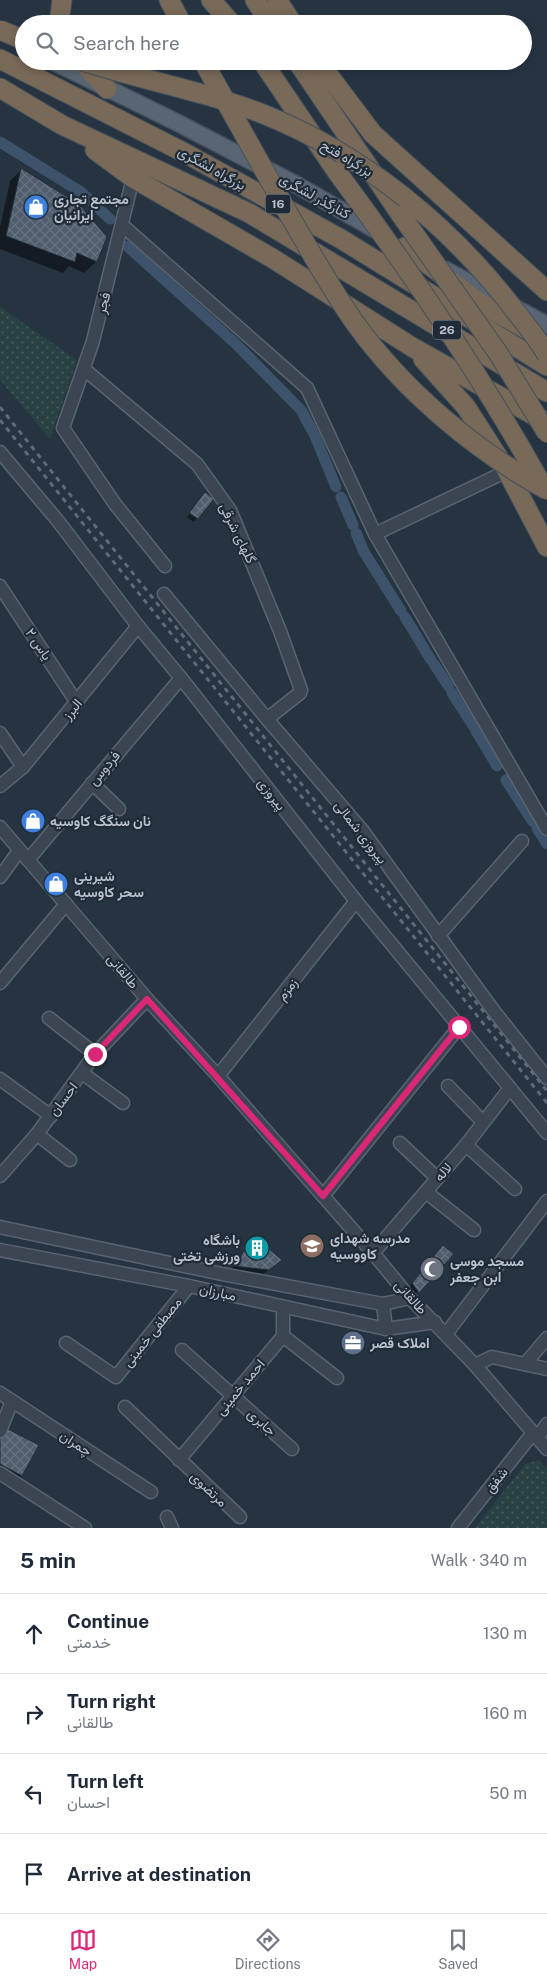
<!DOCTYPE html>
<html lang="en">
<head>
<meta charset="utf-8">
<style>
	body { margin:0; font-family:"Public Sans",Vazirmatn,sans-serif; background:#f6f6f7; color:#1f2937 }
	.stop { position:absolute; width:15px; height:15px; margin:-11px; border:4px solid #db2777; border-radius:50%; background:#fff }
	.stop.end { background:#db2777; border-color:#fff; box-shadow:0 1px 5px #0008 }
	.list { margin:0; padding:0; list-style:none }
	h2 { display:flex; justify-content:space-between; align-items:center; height:65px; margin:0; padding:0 20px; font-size:21px }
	h2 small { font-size:16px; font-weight:400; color:#747a83 }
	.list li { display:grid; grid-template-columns:32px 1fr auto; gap:15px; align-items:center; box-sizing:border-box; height:80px; padding:0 20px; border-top:1px solid #e0e1e3 }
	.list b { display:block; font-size:19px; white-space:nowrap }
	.list p { margin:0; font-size:16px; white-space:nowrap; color:#747a83 }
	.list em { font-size:16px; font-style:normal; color:#747a83 }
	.icon { flex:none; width:28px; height:28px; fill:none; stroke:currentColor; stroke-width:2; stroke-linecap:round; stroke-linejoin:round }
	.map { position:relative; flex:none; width:547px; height:1528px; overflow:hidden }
	.search { position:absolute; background:#fff; box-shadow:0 2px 8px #0003; left:15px; right:15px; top:15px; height:55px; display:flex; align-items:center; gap:12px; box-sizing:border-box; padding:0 18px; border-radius:28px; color:#747a83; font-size:19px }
	.sheet { height:385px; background:#fff }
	nav { display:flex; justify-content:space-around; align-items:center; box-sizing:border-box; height:70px; border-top:1px solid #e0e1e3; background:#fff; font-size:14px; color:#747a83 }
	nav a { display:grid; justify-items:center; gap:2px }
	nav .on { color:#db2777 }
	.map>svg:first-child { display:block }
	.green { fill:url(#green-dots) }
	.shadow { fill:#0007 }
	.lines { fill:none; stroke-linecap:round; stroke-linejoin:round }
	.canal { stroke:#3c536b; stroke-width:11 }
	.building { fill:url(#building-cross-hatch); stroke:#212d39 }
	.minor-casing { stroke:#59646f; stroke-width:15 }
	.major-casing { stroke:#444f5b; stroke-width:19 }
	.highway-casing { stroke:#45515c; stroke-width:21 }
	.minor { stroke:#3b4652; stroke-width:12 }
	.major { stroke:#596572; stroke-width:16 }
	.highway { stroke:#786958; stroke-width:19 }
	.rail { stroke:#5d6a79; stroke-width:3; stroke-dasharray:5 5; stroke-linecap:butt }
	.highway-bridge-casing { stroke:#45515c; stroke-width:21; stroke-linecap:butt }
	.highway-bridge { stroke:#786958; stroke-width:19 }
	.route { stroke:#db2777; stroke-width:6 }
	.labels { text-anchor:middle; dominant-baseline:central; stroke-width:4.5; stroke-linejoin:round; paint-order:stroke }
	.shield { fill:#1f2b37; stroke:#8a949f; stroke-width:1 }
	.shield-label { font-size:12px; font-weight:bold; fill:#b8c1cc }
	.street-label { font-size:14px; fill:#b8c1cc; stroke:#1f2b37 }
	.poi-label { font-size:14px; font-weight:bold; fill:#b8c1cc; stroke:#1f2b37; text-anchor:start }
</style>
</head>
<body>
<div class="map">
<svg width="547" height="1528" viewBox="0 0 547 1528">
	<defs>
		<pattern id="green-dots" width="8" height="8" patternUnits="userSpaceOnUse" patternTransform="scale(1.25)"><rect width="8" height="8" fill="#284243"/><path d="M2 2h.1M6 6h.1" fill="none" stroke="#455c5d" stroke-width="1.8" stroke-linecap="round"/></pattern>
		<pattern id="building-cross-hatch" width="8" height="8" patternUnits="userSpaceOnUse" patternTransform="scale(1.25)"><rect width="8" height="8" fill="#4f5d6d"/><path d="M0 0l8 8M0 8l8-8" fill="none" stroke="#667281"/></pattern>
	</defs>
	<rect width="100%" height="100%" fill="#263442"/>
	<!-- green -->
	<g class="green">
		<polygon points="0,307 77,360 50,439 0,380"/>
		<polygon points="539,1460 547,1470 547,1528 475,1528 525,1464"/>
	</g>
	<!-- shadow -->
	<g class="shadow">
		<polygon points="21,170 106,237 96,262 84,273 69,266 63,273 0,249 0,227 10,181"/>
		<polygon points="202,497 212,499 194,522 187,517"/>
		<polygon points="254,1237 275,1265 262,1275 230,1271"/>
		<polygon points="438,1252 452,1254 413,1297 407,1289"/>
		<polygon points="0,1433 37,1446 21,1476 15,1481 0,1473"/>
	</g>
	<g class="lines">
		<!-- canal -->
		<g class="canal">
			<polyline points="0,142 81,192 110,219"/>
			<polyline points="127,246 236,344 301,410 313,432"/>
			<polyline points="315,436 336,487"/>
			<polyline points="341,497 353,525"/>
			<polyline points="356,533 364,552 401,611"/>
			<polyline points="405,617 431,660"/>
			<polyline points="434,664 449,687"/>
			<polyline points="452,693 474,727"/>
			<polyline points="476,731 497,766"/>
			<polyline points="506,780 533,822"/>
			<polyline points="537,828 547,844"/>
		</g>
	</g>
	<!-- building -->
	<g class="building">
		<polygon points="21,168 80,205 107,237 97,262 77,253 75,262 6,236"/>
		<polygon points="205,492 214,499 198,519 189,513"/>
		<polygon points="254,1236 282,1260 269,1270 234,1266"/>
		<polygon points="443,1245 454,1254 419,1293 412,1283"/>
		<polygon points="4,1427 39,1445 22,1476 0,1464 0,1436"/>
	</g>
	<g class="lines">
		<defs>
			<g id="minor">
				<polyline points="133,178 93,341 63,428 115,504 165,566"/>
				<polyline points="122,225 307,388 375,534 547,829"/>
				<polyline points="84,369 197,464 230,510 280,631 301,690 300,693 267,719"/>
				<polyline points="0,452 58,521 138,626 181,678 356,901 547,1133"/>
				<polyline points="375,534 507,471"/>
				<polyline points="0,586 77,703"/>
				<polyline points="164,594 267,719 362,830 493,1010 547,1078"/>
				<polyline points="0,733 23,767"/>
				<polyline points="92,783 119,809"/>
				<polyline points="0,786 23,767 138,626"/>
				<polyline points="0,827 147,999 218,1076 373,1253 410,1298 475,1365 547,1449"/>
				<polyline points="28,860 181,678"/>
				<polyline points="0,877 19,851"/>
				<polyline points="438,936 522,841"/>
				<polyline points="0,983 66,904"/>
				<polyline points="49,1018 95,1054"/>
				<polyline points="82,1073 123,1103"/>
				<polyline points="218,1076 356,901"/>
				<polyline points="0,1079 51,1116"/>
				<polyline points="448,1086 483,1122"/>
				<polyline points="37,1134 70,1160"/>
				<polyline points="400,1143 437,1178"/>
				<polyline points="466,1145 515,1189"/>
				<polyline points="0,1176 37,1134 95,1054 147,999"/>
				<polyline points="426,1192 474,1230"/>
				<polyline points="323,1196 459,1027"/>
				<polyline points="0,1227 222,1274 383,1304 410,1298"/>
				<polyline points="0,1250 189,1286 386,1329 435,1322"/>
				<polyline points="373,1253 466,1145 510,1088"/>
				<polyline points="383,1304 386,1329"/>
				<polyline points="446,1334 547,1201"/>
				<polyline points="283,1336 337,1378"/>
				<polyline points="66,1343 116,1377 189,1286"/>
				<polyline points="182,1350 292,1449"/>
				<polyline points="525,1364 547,1338"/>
				<polyline points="475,1365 492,1357 547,1369"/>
				<polyline points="0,1393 151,1492"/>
				<polyline points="125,1407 240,1517"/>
				<polyline points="0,1431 12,1401"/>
				<polyline points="537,1438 547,1424"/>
				<polyline points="179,1460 283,1336 283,1307"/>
				<polyline points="0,1473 85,1528"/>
				<polyline points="167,1517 172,1528"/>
				<polyline points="458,1528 533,1433"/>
			</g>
			<g id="major">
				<polyline points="52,61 178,123 297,185 381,233"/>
				<polyline points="446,270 547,325"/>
			</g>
			<g id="highway">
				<polyline points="169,0 182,24"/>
				<polyline points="211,0 232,24"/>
				<polyline points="255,0 271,24"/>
				<polyline points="277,0 293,24"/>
				<polyline points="59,24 62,0"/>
				<polyline points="0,59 185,153 341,239 547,366"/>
				<polyline points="81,61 107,89"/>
				<polyline points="262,61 337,172"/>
				<polyline points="297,61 401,215"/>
				<polyline points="318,61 373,134 547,291"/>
				<polyline points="0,88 62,125 249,213 547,392"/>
				<polyline points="95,150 133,178 272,258 412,347 544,421"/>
				<polyline points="405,247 480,303 533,333"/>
				<polyline points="423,359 466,407 507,471 547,547"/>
			</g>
		</defs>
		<!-- minor casing -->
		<use href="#minor" class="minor-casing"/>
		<!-- major casing -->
		<use href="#major" class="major-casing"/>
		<!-- highway casing -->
		<use href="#highway" class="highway-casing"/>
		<!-- minor -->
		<use href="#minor" class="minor"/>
		<!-- major -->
		<use href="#major" class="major"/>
		<!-- highway -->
		<use href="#highway" class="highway"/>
		<!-- rail -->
		<g class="rail">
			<polyline points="0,407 547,1091"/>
			<polyline points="0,420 547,1103"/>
		</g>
		<defs>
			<g id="highway-bridge">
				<polyline points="0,30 24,40"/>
				<path d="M82,61c60,19 122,30 181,53 100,40 189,113 253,198 11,14 22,27 31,43"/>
				<path d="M203,61c28,51 57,101 85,152 22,37 42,75 67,110 48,67 119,127 192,167"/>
				<path d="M337,172c75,101 145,205 206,315"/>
				<polyline points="401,215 498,353 547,433"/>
			</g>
		</defs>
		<!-- highway-bridge casing -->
		<use href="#highway-bridge" class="highway-bridge-casing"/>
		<!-- highway-bridge -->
		<use href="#highway-bridge" class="highway-bridge"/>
	</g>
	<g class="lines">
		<!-- route -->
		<polyline class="route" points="95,1054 147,999 323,1196 459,1027"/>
	</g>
	<!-- icons -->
	<defs>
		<symbol id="shop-disc" viewBox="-11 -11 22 22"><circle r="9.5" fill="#3f7fe0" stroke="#1f2b37"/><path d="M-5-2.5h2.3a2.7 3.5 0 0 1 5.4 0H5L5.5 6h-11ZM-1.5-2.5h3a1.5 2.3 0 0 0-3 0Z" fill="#fff"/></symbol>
		<symbol id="school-disc" viewBox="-11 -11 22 22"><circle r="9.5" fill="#8d6e63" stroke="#1f2b37"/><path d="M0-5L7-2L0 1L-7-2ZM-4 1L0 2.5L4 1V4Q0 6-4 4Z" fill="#fff"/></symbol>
		<symbol id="building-disc" viewBox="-11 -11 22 22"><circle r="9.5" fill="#0f9aa8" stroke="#1f2b37"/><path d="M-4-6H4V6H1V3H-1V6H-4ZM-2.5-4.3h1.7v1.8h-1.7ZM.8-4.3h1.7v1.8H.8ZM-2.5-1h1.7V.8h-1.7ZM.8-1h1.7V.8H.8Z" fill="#fff"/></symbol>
		<symbol id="mosque-disc" viewBox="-11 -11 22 22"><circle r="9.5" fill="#6b7280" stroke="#1f2b37"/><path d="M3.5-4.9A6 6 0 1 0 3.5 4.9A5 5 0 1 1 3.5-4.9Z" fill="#fff"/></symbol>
		<symbol id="office-disc" viewBox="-11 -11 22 22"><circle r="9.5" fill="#5c6f8a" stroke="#1f2b37"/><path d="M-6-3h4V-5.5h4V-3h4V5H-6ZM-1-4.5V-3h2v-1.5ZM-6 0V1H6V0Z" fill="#fff"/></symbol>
	</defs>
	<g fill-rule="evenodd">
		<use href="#shop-disc" x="22" y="193" width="28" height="28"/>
		<use href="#shop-disc" x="19" y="807" width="28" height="28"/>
		<use href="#shop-disc" x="42" y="870" width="28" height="28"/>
		<use href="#school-disc" x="298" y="1232" width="28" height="28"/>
		<use href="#building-disc" x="243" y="1234" width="28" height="28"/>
		<use href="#mosque-disc" x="418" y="1255" width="28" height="28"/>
		<use href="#office-disc" x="339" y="1329" width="28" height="28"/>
	</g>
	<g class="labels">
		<!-- shield labels -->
		<g class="shield">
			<rect x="265.5" y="194.5" width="25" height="19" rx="4"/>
			<rect x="433" y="320.5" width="28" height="19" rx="4"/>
		</g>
		<g class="shield-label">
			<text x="278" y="204">16</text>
			<text x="447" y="330">26</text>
		</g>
		<!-- street labels -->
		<g class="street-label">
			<text transform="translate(347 158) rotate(31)">بزرگراه فتح</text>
			<text transform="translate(212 168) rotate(29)">بزرگراه لشگری</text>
			<text transform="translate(315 196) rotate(29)">کنارگذر لشگری</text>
			<text transform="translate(103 303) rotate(-76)">فجر</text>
			<text transform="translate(238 533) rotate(64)">گلهای شرقی</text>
			<text transform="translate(39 644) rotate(56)">یاس ۲</text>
			<text transform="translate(72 709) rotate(-50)">البرز</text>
			<text transform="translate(104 768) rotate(-50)">فردوس</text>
			<text transform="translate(272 794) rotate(52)">پیروزی</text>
			<text transform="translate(361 832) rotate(52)">پیروزی شمالی</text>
			<text transform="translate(123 971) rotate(50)">طالقانی</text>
			<text transform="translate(287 989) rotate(-52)">زمزم</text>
			<text transform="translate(63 1099) rotate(-53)">احسان</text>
			<text transform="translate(443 1172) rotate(-49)">لاله</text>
			<text transform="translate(218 1292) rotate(13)">مبارزان</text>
			<text transform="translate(411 1297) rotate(48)">طالقانی</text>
			<text transform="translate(152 1332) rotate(-51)">مصطفی خمینی</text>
			<text transform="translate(240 1387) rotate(-50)">احمد خمینی</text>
			<text transform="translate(262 1422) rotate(42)">جابری</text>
			<text transform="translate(76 1443) rotate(33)">چمران</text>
			<text transform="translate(496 1480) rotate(-52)">شفق</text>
			<text transform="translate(209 1489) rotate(43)">مرتضوی</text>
		</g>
		<!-- poi labels -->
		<g class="poi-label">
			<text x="54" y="199">مجتمع تجاری<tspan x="54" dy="16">ایرانیان</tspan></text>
			<text x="50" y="821">نان سنگگ کاوسیه</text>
			<text x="74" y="876">شیرینی<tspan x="74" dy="16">سحر کاوسیه</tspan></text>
			<text x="330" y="1238">مدرسه شهدای<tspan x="330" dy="16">کاووسیه</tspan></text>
			<text x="240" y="1240" text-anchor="end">باشگاه<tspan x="240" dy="16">ورزشی تختی</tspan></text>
			<text x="450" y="1261">مسجد موسی<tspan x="450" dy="16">ابن جعفر</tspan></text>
			<text x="370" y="1343">املاک قصر</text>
		</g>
	</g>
</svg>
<div class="stop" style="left:459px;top:1027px"></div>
<div class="stop end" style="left:95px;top:1054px"></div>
<div class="search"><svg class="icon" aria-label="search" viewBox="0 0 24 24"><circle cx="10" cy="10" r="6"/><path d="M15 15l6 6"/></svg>Search here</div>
</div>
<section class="sheet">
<h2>5 min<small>Walk · 340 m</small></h2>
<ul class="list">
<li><svg class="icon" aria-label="ahead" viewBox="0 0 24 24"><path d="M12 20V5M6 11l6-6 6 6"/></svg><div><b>Continue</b><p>خدمتی</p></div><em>130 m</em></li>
<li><svg class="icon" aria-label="right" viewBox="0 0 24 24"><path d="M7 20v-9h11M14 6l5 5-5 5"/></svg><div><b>Turn right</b><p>طالقانی</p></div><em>160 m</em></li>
<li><svg class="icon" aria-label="left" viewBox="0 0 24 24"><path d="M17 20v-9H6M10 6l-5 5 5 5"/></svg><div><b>Turn left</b><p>احسان</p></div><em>50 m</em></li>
<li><svg class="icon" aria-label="arrive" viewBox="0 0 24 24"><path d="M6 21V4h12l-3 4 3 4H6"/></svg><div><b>Arrive at destination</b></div></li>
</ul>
</section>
<nav>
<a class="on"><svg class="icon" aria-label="map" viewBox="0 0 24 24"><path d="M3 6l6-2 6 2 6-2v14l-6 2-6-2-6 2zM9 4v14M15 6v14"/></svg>Map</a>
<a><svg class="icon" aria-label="directions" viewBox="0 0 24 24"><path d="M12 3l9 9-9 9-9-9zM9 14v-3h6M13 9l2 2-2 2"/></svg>Directions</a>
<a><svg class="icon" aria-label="saved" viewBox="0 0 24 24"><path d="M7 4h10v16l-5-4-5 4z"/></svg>Saved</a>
</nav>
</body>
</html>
